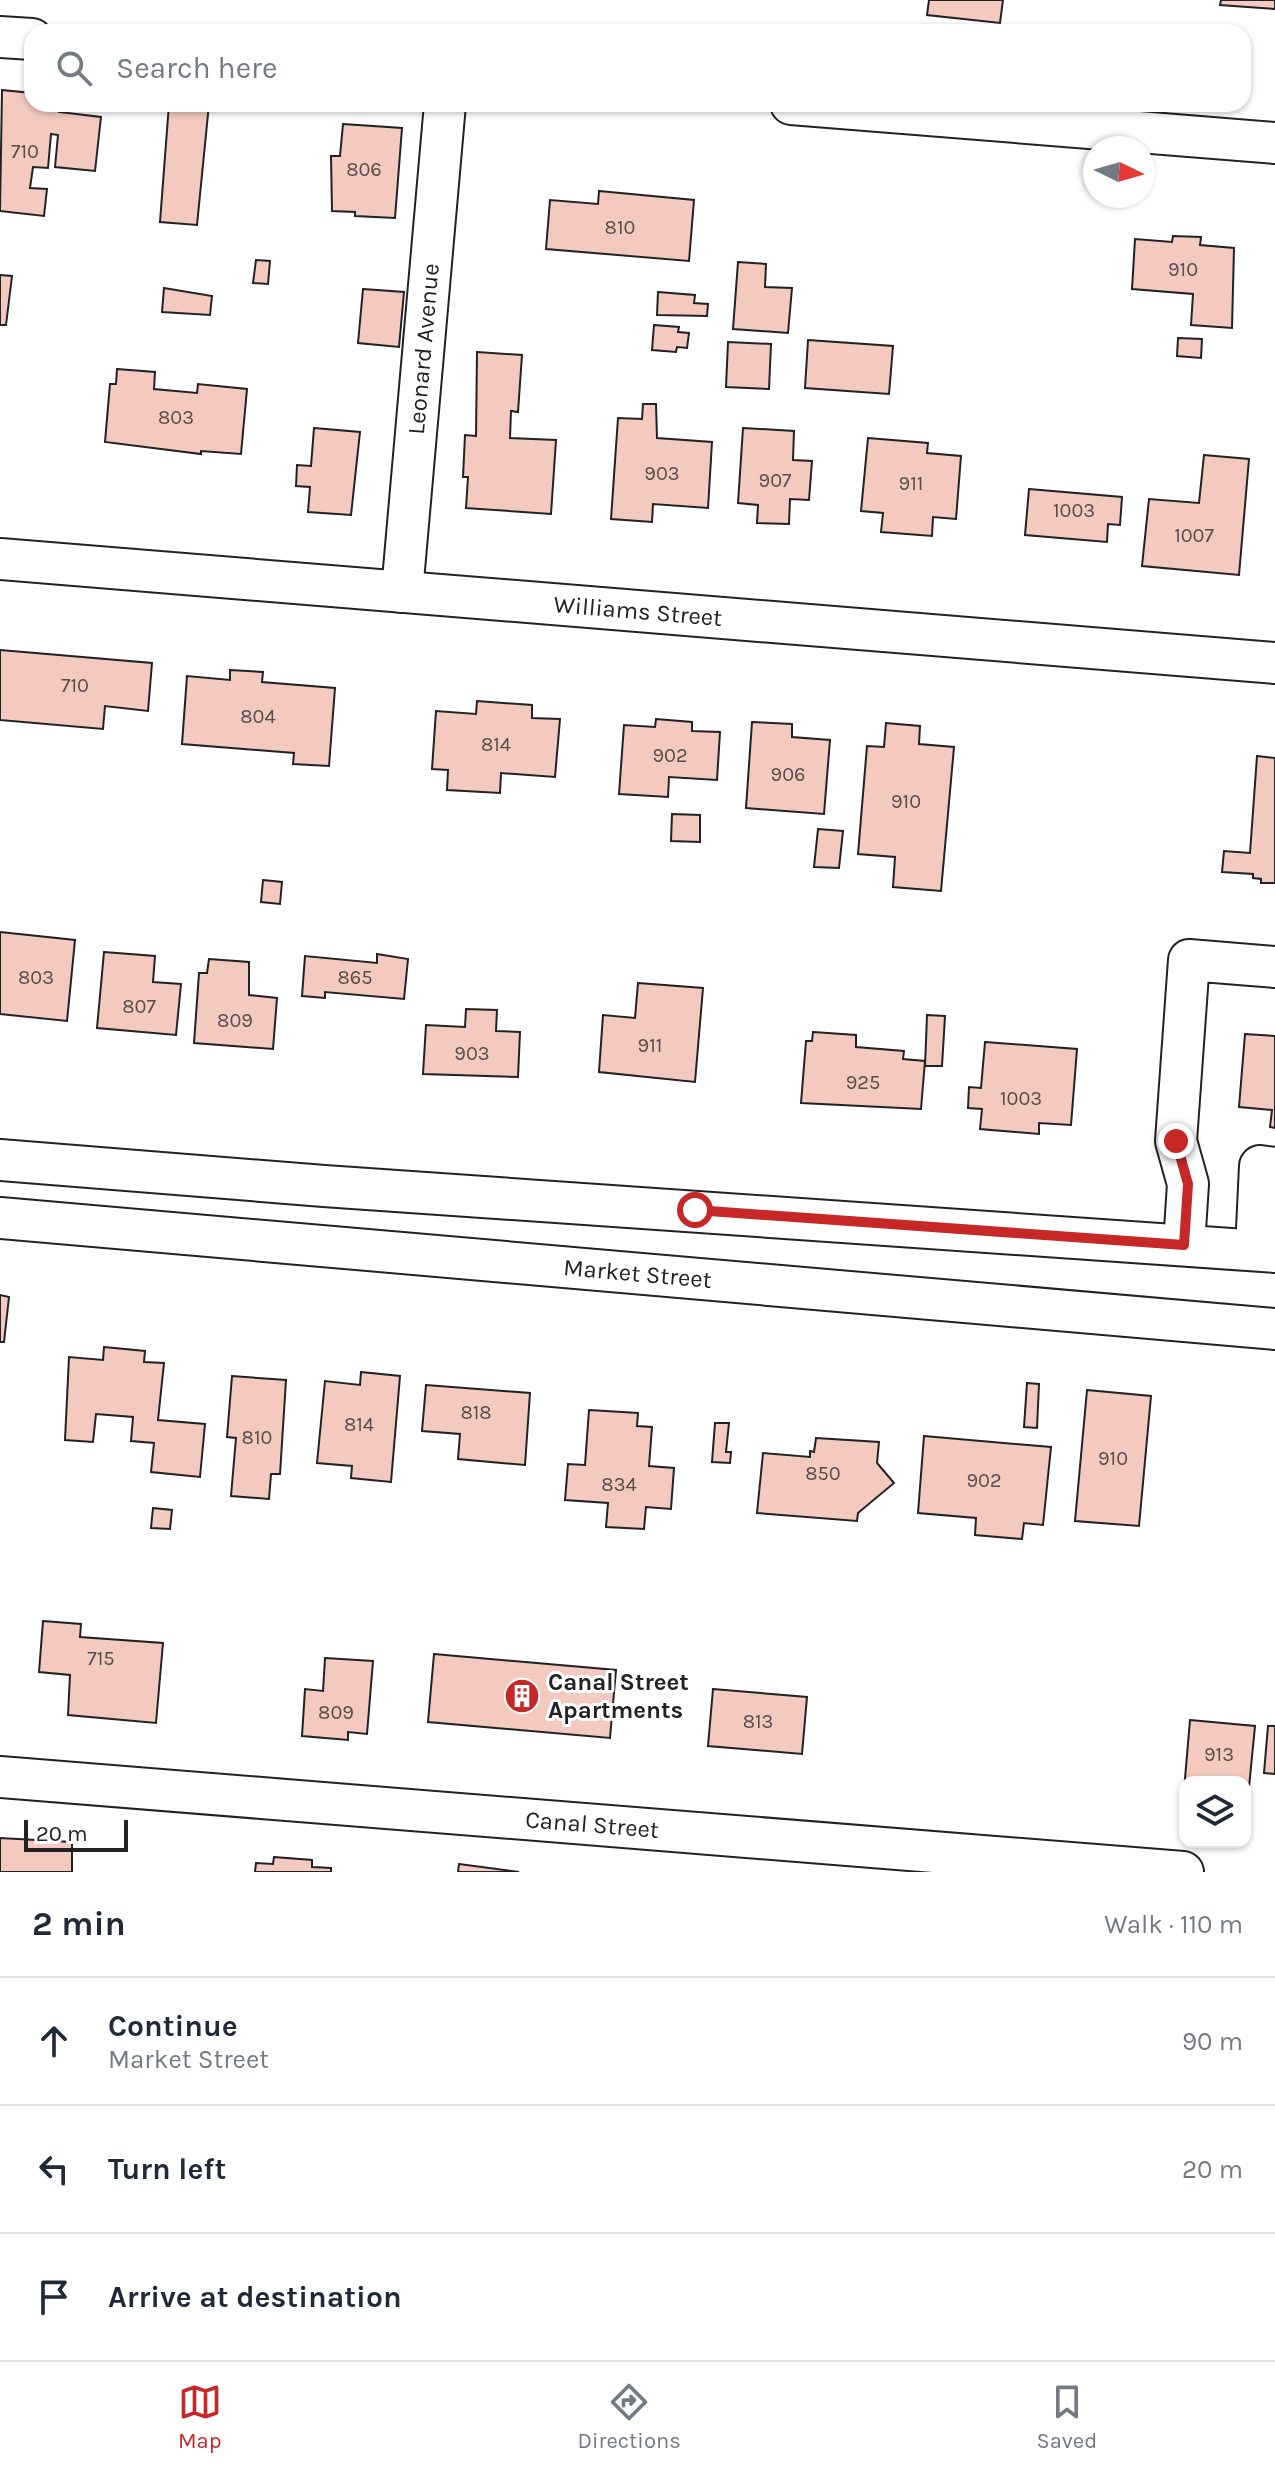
<!DOCTYPE html>
<html lang="en">
<head>
<meta charset="utf-8">
<style>
	body { margin:0; font-family:Karla,sans-serif; background:#f2f2f3; color:#1f2937 }
	.controls { position:absolute; right:24px; bottom:24px; display:grid; overflow:hidden; border-radius:16px; box-shadow:0 2px 6px #0004 }
	.controls button { width:72px; height:72px; display:grid; place-items:center; padding:0; border:0; border-bottom:2px solid #e0e1e3; background:#fff; color:#1f2937; font:40px sans-serif }
	.compass { position:absolute; left:1083px; top:136px; width:72px; height:72px; border-radius:50%; background:#fff; box-shadow:0 2px 6px #0004; rotate:95deg }
	.scale { position:absolute; left:24px; bottom:20px; width:104px; box-sizing:border-box; padding-left:8px; border:4px solid #222; border-top:0; font-size:22px; line-height:28px; white-space:nowrap; color:#222; -webkit-text-stroke:6px #fff; paint-order:stroke }
	.stop { position:absolute; width:24px; height:24px; margin:-18px; border:6px solid #c62828; border-radius:50%; background:#fff }
	.stop.end { background:#c62828; border-color:#fff; box-shadow:0 2px 8px #0008 }
	.list { margin:0; padding:0; list-style:none }
	h2 { display:flex; justify-content:space-between; align-items:center; height:104px; margin:0; padding:0 32px; font-size:34px }
	h2 small { font-size:26px; font-weight:400; color:#747a83 }
	.list li { display:grid; grid-template-columns:52px 1fr auto; gap:24px; align-items:center; box-sizing:border-box; height:128px; padding:0 32px; border-top:2px solid #e0e1e3 }
	.list b { display:block; font-size:30px; white-space:nowrap }
	.list p { margin:0; font-size:26px; white-space:nowrap; color:#747a83 }
	.list em { font-size:26px; font-style:normal; color:#747a83 }
	.icon { flex:none; width:44px; height:44px; fill:none; stroke:currentColor; stroke-width:2; stroke-linecap:round; stroke-linejoin:round }
	.map { position:relative; flex:none; width:1275px; height:1872px; overflow:hidden }
	.search { position:absolute; background:#fff; box-shadow:0 2px 6px #0004; left:24px; right:24px; top:24px; height:88px; display:flex; align-items:center; gap:20px; box-sizing:border-box; padding:0 28px; border-radius:24px; color:#747a83; font-size:30px }
	.sheet { height:488px; background:#fff }
	nav { display:flex; justify-content:space-around; align-items:center; box-sizing:border-box; height:112px; border-top:2px solid #e0e1e3; background:#fff; font-size:22px; color:#747a83 }
	nav a { display:grid; justify-items:center; gap:4px }
	nav .on { color:#c62828 }
	.map>svg:first-child { display:block }
	.building { fill:#f3c9c0; stroke:#222; stroke-width:2 }
	.lines { fill:none; stroke-linecap:round; stroke-linejoin:round }
	.minor-casing { stroke:#222; stroke-width:44 }
	.minor { stroke:#fff; stroke-width:40 }
	.route { stroke:#c62828; stroke-width:10 }
	.labels { text-anchor:middle; dominant-baseline:central; stroke-width:6; stroke-linejoin:round; paint-order:stroke }
	.number-label { font-size:20px; fill:#564c4a }
	.street-label { font-size:24px; fill:#222; stroke:#fff }
	.poi-label { font-size:24px; font-weight:bold; fill:#222; stroke:#fff; text-anchor:start }
</style>
</head>
<body>
<div class="map">
<svg width="1275" height="1872" viewBox="0 0 1275 1872">
	<rect width="100%" height="100%" fill="#fff"/>
	<!-- building -->
	<g class="building">
		<polygon points="929,0 1003,0 1000,23 927,15"/>
		<polygon points="1221,0 1275,0 1275,9 1220,5"/>
		<polygon points="2,90 32,93 32,104 60,104 59,112 101,117 95,171 55,167 58,135 51,134 48,168 33,167 30,188 47,189 44,216 0,211"/>
		<polygon points="169,104 209,104 197,225 160,222"/>
		<polygon points="343,124 402,128 395,218 355,216 355,212 332,211 331,156 340,156"/>
		<polygon points="599,191 694,200 689,261 546,249 550,200 598,204"/>
		<polygon points="1173,236 1201,237 1200,245 1234,248 1232,328 1191,325 1193,294 1132,289 1135,239 1172,242"/>
		<polygon points="256,260 270,261 268,284 253,283"/>
		<polygon points="738,262 766,264 765,287 792,288 788,333 733,329"/>
		<polygon points="0,275 12,276 6,325 0,325"/>
		<polygon points="164,288 212,296 210,315 162,312"/>
		<polygon points="363,289 404,292 399,347 358,343"/>
		<polygon points="658,292 695,295 694,303 708,304 707,316 657,315"/>
		<polygon points="654,325 679,327 678,332 689,333 687,348 677,347 676,352 652,350"/>
		<polygon points="1178,338 1202,339 1201,358 1177,356"/>
		<polygon points="808,340 893,346 889,394 805,388"/>
		<polygon points="728,342 771,344 769,389 726,387"/>
		<polygon points="477,352 522,355 518,412 511,411 510,438 556,440 551,514 466,508 468,477 463,477 465,435 476,436"/>
		<polygon points="117,369 155,372 154,389 197,393 198,384 247,389 241,454 201,451 201,454 105,442 110,384 116,384"/>
		<polygon points="643,404 656,404 657,438 712,442 708,508 653,504 652,522 611,519 618,418 642,419"/>
		<polygon points="314,428 360,432 351,515 308,512 310,487 296,486 297,465 311,466"/>
		<polygon points="743,428 794,431 793,460 812,461 809,500 790,499 789,524 757,523 758,505 738,503"/>
		<polygon points="868,438 928,443 927,453 961,456 956,519 933,517 932,536 881,532 883,513 861,511"/>
		<polygon points="1204,455 1249,459 1239,575 1142,566 1149,499 1199,503"/>
		<polygon points="1029,489 1122,497 1120,525 1108,524 1107,542 1025,535"/>
		<polygon points="0,650 152,663 148,711 105,706 103,729 0,720"/>
		<polygon points="230,670 263,672 262,682 335,688 329,766 293,764 294,753 182,744 187,676 230,680"/>
		<polygon points="477,701 532,705 532,718 560,719 555,777 501,773 500,793 447,790 448,770 432,769 436,711 476,714"/>
		<polygon points="656,719 692,722 692,731 720,732 717,780 669,777 668,797 619,794 624,725 655,727"/>
		<polygon points="752,722 792,724 792,737 830,740 824,814 746,808"/>
		<polygon points="886,723 920,726 919,744 954,747 941,891 893,887 895,857 858,854 867,746 884,747"/>
		<polygon points="1257,756 1275,758 1275,883 1261,883 1261,879 1253,878 1253,874 1222,872 1224,851 1250,853"/>
		<polygon points="672,814 700,815 700,842 671,841"/>
		<polygon points="818,829 843,831 839,868 814,867"/>
		<polygon points="263,880 282,882 280,904 261,902"/>
		<polygon points="0,932 75,940 67,1021 0,1014"/>
		<polygon points="104,952 155,956 153,982 181,984 176,1035 97,1028"/>
		<polygon points="377,954 408,959 404,999 325,992 325,998 302,996 305,956 377,963"/>
		<polygon points="209,959 249,962 249,995 277,998 273,1049 194,1043 199,973 207,973"/>
		<polygon points="638,983 703,988 695,1082 599,1072 603,1015 635,1018"/>
		<polygon points="466,1009 497,1010 496,1031 520,1032 518,1077 423,1074 426,1025 465,1027"/>
		<polygon points="927,1015 945,1016 942,1066 925,1066"/>
		<polygon points="813,1032 856,1035 856,1047 904,1051 903,1059 925,1061 921,1109 801,1103 806,1041 812,1041"/>
		<polygon points="1245,1034 1275,1036 1275,1128 1270,1127 1272,1110 1239,1107"/>
		<polygon points="985,1042 1077,1049 1071,1125 1039,1123 1039,1134 980,1129 982,1109 968,1108 969,1087 981,1088"/>
		<polygon points="0,1295 9,1297 4,1342 0,1342"/>
		<polygon points="104,1347 145,1351 144,1362 164,1363 158,1420 205,1424 200,1477 151,1472 154,1443 131,1441 133,1417 96,1414 93,1442 65,1440 69,1357 103,1360"/>
		<polygon points="361,1372 400,1376 391,1482 351,1478 352,1466 317,1463 325,1381 360,1385"/>
		<polygon points="232,1376 286,1380 280,1474 271,1474 269,1499 231,1496 236,1438 227,1437"/>
		<polygon points="1027,1383 1039,1384 1037,1428 1024,1427"/>
		<polygon points="426,1385 530,1393 525,1465 458,1459 460,1434 422,1431"/>
		<polygon points="1087,1390 1151,1396 1139,1526 1075,1521"/>
		<polygon points="589,1410 638,1413 637,1426 652,1427 649,1466 674,1468 671,1509 646,1507 644,1529 606,1527 608,1503 565,1500 568,1464 585,1465"/>
		<polygon points="715,1423 729,1423 726,1452 731,1452 730,1463 712,1462"/>
		<polygon points="924,1436 1051,1447 1043,1525 1024,1523 1022,1539 975,1535 976,1518 918,1513"/>
		<polygon points="816,1438 879,1442 877,1463 894,1483 858,1513 857,1521 757,1513 763,1453 810,1457 810,1451 814,1452"/>
		<polygon points="153,1508 172,1510 170,1529 151,1528"/>
		<polygon points="43,1621 81,1624 80,1637 163,1643 156,1723 68,1715 70,1675 39,1672"/>
		<polygon points="434,1654 616,1670 610,1738 428,1722"/>
		<polygon points="325,1658 373,1661 367,1734 348,1732 348,1740 302,1736 305,1689 323,1691"/>
		<polygon points="713,1689 807,1697 802,1754 708,1746"/>
		<polygon points="1190,1720 1255,1726 1247,1808 1245,1782 1185,1782 1183,1802"/>
		<polygon points="1268,1726 1275,1726 1275,1774 1264,1773"/>
		<polygon points="0,1838 72,1842 72,1872 0,1872"/>
		<polygon points="274,1857 312,1860 312,1867 331,1868 331,1872 255,1872 256,1863 273,1864"/>
		<polygon points="459,1864 519,1872 458,1872"/>
	</g>
	<g class="lines">
		<defs>
			<g id="minor">
				<polyline points="0,37 32,39"/>
				<polyline points="791,104 1275,143"/>
				<path id="s1" d="M0,559l1275,104"/>
				<path id="s2" d="M402,592l43,-488"/>
				<polyline points="0,1160 324,1186 1275,1252"/>
				<path id="s3" d="M0,1218l1275,111"/>
				<polyline points="1184,1245 1188,1184 1176,1141 1189,960 1275,967"/>
				<polyline points="1256,1250 1260,1166 1275,1168"/>
				<path id="s4" d="M0,1777l1183,95"/>
			</g>
		</defs>
		<!-- minor casing -->
		<use href="#minor" class="minor-casing"/>
		<!-- minor -->
		<use href="#minor" class="minor"/>
	</g>
	<g class="lines">
		<!-- route -->
		<polyline class="route" points="695,1210 1184,1245 1188,1184 1176,1141"/>
	</g>
	<!-- icons -->
	<defs>
		<symbol id="building-disc" viewBox="-11 -11 22 22"><circle r="9.5" fill="#c62828" stroke="#fff"/><path d="M-4-6H4V6H1V3H-1V6H-4ZM-2.5-4.3h1.7v1.8h-1.7ZM.8-4.3h1.7v1.8H.8ZM-2.5-1h1.7V.8h-1.7ZM.8-1h1.7V.8H.8Z" fill="#fff"/></symbol>
	</defs>
	<g fill-rule="evenodd">
		<use href="#building-disc" x="502" y="1676" width="40" height="40"/>
	</g>
	<g class="labels">
		<!-- number labels -->
		<g class="number-label">
			<text x="25" y="151">710</text>
			<text x="364" y="169">806</text>
			<text x="620" y="227">810</text>
			<text x="1183" y="269">910</text>
			<text x="176" y="417">803</text>
			<text x="662" y="473">903</text>
			<text x="775" y="480">907</text>
			<text x="911" y="483">911</text>
			<text x="1074" y="510">1003</text>
			<text x="1194" y="535">1007</text>
			<text x="75" y="685">710</text>
			<text x="258" y="716">804</text>
			<text x="496" y="744">814</text>
			<text x="670" y="755">902</text>
			<text x="788" y="774">906</text>
			<text x="906" y="801">910</text>
			<text x="36" y="977">803</text>
			<text x="355" y="977">865</text>
			<text x="139" y="1006">807</text>
			<text x="235" y="1020">809</text>
			<text x="650" y="1045">911</text>
			<text x="472" y="1053">903</text>
			<text x="863" y="1082">925</text>
			<text x="1021" y="1098">1003</text>
			<text x="476" y="1412">818</text>
			<text x="359" y="1424">814</text>
			<text x="257" y="1437">810</text>
			<text x="1113" y="1458">910</text>
			<text x="823" y="1473">850</text>
			<text x="984" y="1480">902</text>
			<text x="619" y="1484">834</text>
			<text x="101" y="1658">715</text>
			<text x="336" y="1712">809</text>
			<text x="758" y="1721">813</text>
			<text x="1219" y="1754">913</text>
		</g>
		<!-- street labels -->
		<g class="street-label">
			<text stroke="none"><textPath href="#s2" startOffset="244">Leonard Avenue</textPath></text>
			<text stroke="none"><textPath href="#s1" startOffset="640">Williams Street</textPath></text>
			<text stroke="none"><textPath href="#s3" startOffset="640">Market Street</textPath></text>
			<text stroke="none"><textPath href="#s4" startOffset="594">Canal Street</textPath></text>
		</g>
		<!-- poi labels -->
		<g class="poi-label">
			<text x="548" y="1682">Canal Street<tspan x="548" dy="28">Apartments</tspan></text>
		</g>
	</g>
</svg>
<div class="controls">
<button><svg class="icon" aria-label="layers" viewBox="0 0 24 24"><path d="M12 4l9 5-9 5-9-5zM3 14l9 5 9-5"/></svg></button>
</div>
<svg class="compass" viewBox="-18 -18 36 36"><path d="M0-13l5 13h-10z" fill="#e53935"/><path d="M0 13l5-13h-10z" fill="#747a83"/></svg>
<div class="scale">20 m</div>
<div class="stop" style="left:695px;top:1210px"></div>
<div class="stop end" style="left:1176px;top:1141px"></div>
<div class="search"><svg class="icon" aria-label="search" viewBox="0 0 24 24"><circle cx="10" cy="10" r="6"/><path d="M15 15l6 6"/></svg>Search here</div>
</div>
<section class="sheet">
<h2>2 min<small>Walk · 110 m</small></h2>
<ul class="list">
<li><svg class="icon" aria-label="ahead" viewBox="0 0 24 24"><path d="M12 20V5M6 11l6-6 6 6"/></svg><div><b>Continue</b><p>Market Street</p></div><em>90 m</em></li>
<li><svg class="icon" aria-label="left" viewBox="0 0 24 24"><path d="M17 20v-9H6M10 6l-5 5 5 5"/></svg><div><b>Turn left</b></div><em>20 m</em></li>
<li><svg class="icon" aria-label="arrive" viewBox="0 0 24 24"><path d="M6 21V4h12l-3 4 3 4H6"/></svg><div><b>Arrive at destination</b></div></li>
</ul>
</section>
<nav>
<a class="on"><svg class="icon" aria-label="map" viewBox="0 0 24 24"><path d="M3 6l6-2 6 2 6-2v14l-6 2-6-2-6 2zM9 4v14M15 6v14"/></svg>Map</a>
<a><svg class="icon" aria-label="directions" viewBox="0 0 24 24"><path d="M12 3l9 9-9 9-9-9zM9 14v-3h6M13 9l2 2-2 2"/></svg>Directions</a>
<a><svg class="icon" aria-label="saved" viewBox="0 0 24 24"><path d="M7 4h10v16l-5-4-5 4z"/></svg>Saved</a>
</nav>
</body>
</html>
